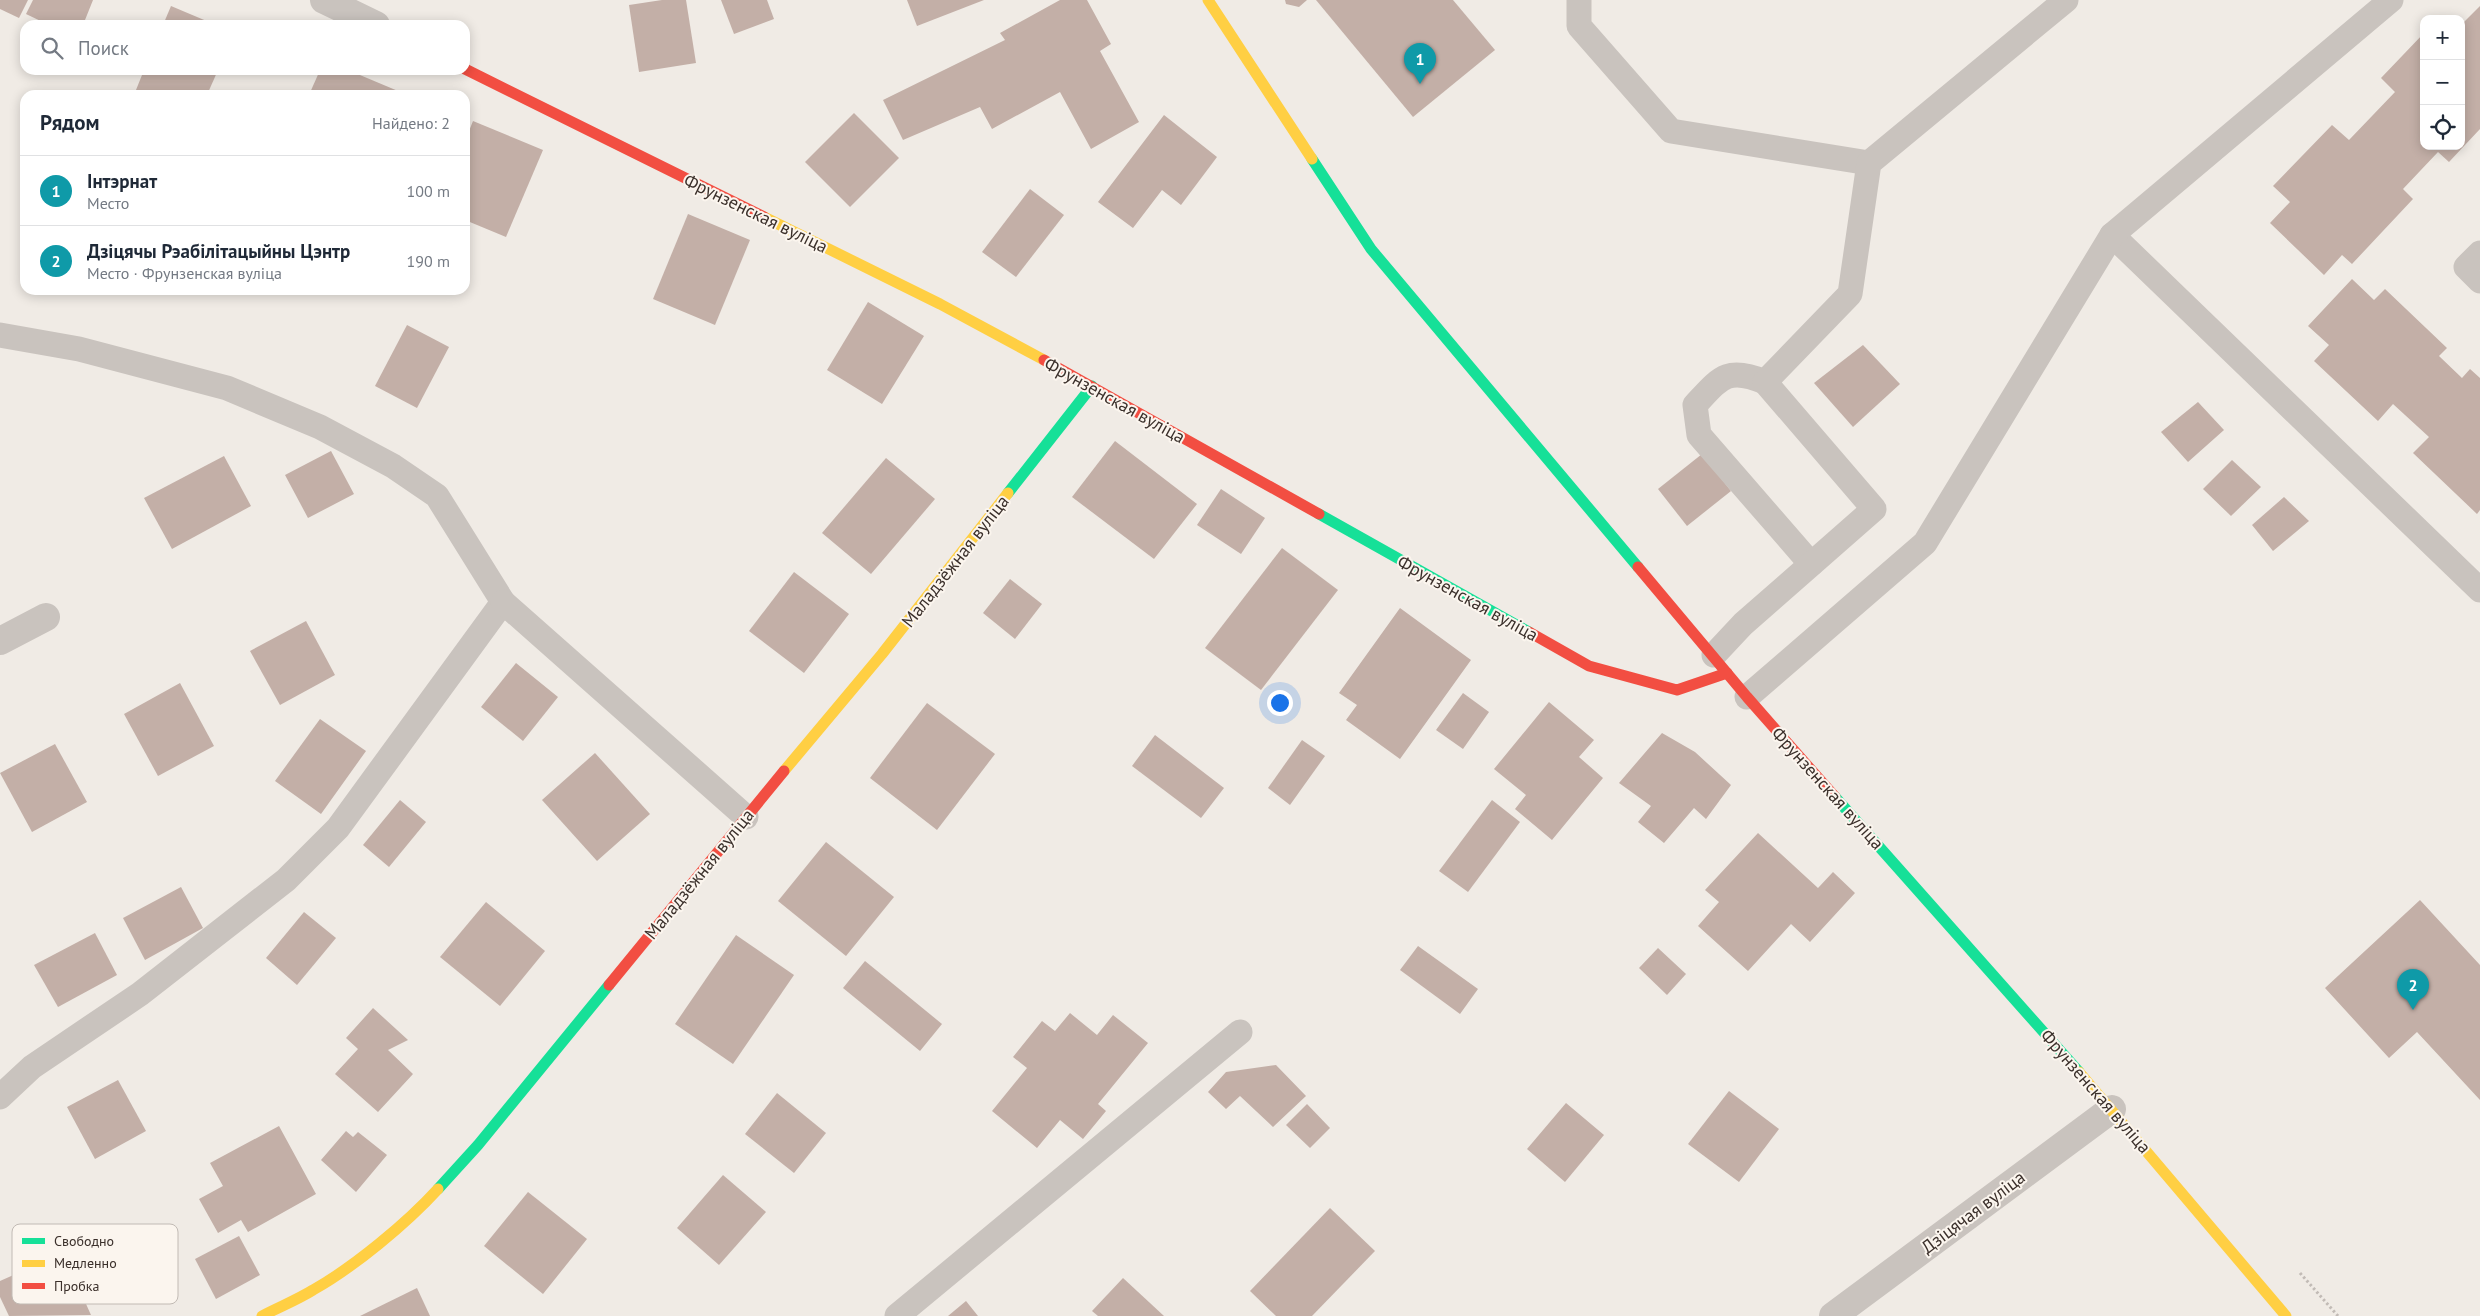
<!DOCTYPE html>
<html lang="ru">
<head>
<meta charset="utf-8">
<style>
	body { margin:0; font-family:"PT Sans",sans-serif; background:#f2f2f3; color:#1f2937 }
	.controls { position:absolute; right:15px; top:15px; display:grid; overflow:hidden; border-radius:10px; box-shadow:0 2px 12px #0003 }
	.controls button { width:45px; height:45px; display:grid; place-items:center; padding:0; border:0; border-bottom:1px solid #e0e1e3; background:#fff; color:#1f2937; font:25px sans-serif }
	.you { position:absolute; left:1279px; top:702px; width:18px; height:18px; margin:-12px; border:4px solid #fff; border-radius:50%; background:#1a73e8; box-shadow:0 0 0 8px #1a73e833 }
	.badge { display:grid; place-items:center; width:32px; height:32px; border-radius:50%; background:#7a716c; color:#fff; font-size:16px; font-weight:700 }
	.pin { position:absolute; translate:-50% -41px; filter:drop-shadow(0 1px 2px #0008) }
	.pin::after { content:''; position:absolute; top:26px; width:18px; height:15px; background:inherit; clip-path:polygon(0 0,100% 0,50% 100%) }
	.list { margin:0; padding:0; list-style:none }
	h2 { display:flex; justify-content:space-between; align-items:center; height:65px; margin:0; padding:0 20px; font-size:21px }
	h2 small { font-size:16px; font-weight:400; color:#747a83 }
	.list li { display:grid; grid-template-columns:32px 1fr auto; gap:15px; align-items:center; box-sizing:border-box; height:70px; padding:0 20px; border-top:1px solid #e0e1e3 }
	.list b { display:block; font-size:19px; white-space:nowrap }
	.list p { margin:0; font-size:16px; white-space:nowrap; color:#747a83 }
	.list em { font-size:16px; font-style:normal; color:#747a83 }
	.icon { flex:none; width:28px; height:28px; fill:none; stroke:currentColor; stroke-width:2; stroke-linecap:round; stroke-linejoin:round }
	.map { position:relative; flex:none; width:2480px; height:1316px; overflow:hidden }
	.search { position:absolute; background:#fff; box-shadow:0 2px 12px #0003; left:20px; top:20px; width:450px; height:55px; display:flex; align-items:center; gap:12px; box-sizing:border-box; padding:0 18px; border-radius:15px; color:#747a83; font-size:19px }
	.panel { position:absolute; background:#fff; box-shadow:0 2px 12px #0003; left:20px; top:90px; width:450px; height:205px; border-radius:15px }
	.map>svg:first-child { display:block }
	.building { fill:#c3afa7 }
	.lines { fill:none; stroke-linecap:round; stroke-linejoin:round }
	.path { stroke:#c2bbb6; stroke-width:3; stroke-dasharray:2.5 2.5; stroke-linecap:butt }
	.lane { stroke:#c9c3be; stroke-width:25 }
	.street { stroke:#c9c3be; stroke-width:28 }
	.fast { stroke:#16e098; stroke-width:11 }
	.slow { stroke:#ffcf43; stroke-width:11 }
	.jam { stroke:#f24e42; stroke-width:11 }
	.labels { text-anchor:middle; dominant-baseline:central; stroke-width:4; stroke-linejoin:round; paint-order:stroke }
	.street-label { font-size:18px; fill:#3b302b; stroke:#fbf5ee }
	.key { fill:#fbf5ee; stroke:#c1bab4; stroke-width:1 }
	.key-label { font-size:14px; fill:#3b302b }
</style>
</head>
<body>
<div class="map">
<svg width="2480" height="1316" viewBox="0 0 2480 1316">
	<rect width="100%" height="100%" fill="#f0ebe5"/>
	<!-- building -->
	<g class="building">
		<polygon points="0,0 28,0 19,18 0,9"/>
		<polygon points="33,0 93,0 83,25 49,25 26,14"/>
		<polygon points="662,0 686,0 696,63 639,72 629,5"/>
		<polygon points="721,0 767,0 774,19 734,34"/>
		<polygon points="907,0 984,0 917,26"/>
		<polygon points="1060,0 1087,0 1111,44 1100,51 1139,122 1091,149 1060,92 992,129 980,107 903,140 883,100 1005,40 1000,33"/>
		<polygon points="1285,0 1307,0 1299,7 1286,4"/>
		<polygon points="1316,0 1453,0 1495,50 1413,117"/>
		<polygon points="171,6 216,25 163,25"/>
		<polygon points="2480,6 2480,129 2449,162 2438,152 2403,189 2413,199 2352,264 2342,255 2324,275 2270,223 2290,202 2273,186 2332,125 2349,140 2395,92 2381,78 2424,33 2424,146 2461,146 2461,25"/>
		<polygon points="144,70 218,70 207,95 134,95"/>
		<polygon points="320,70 348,70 398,91 396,95 309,95"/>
		<polygon points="854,113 899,158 850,207 805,162"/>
		<polygon points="1164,115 1217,157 1181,205 1162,190 1133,228 1098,202"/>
		<polygon points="473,121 543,150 506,237 465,220 465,141"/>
		<polygon points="1030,189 1064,215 1016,277 982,252"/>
		<polygon points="688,214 750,240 715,325 653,299"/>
		<polygon points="2352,279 2374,300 2385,289 2447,348 2439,356 2462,378 2470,369 2480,378 2480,510 2477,514 2413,453 2429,437 2393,404 2378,421 2314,361 2329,345 2308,326"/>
		<polygon points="868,302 924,336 882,404 827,370"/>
		<polygon points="407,325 449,347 417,408 375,386"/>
		<polygon points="1863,345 1900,384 1853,427 1814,383"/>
		<polygon points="2198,402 2224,430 2188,462 2161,432"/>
		<polygon points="1115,441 1197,504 1154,559 1072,497"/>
		<polygon points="331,451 354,494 308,518 285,475"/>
		<polygon points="1702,454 1731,491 1687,526 1658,489"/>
		<polygon points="224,456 251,506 172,549 144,498"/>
		<polygon points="886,458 935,499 871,574 822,533"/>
		<polygon points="2232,460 2261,487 2231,516 2203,489"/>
		<polygon points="1221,489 1265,518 1241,554 1197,525"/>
		<polygon points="2284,497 2309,521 2273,551 2252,525"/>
		<polygon points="1282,548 1338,590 1261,690 1205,648"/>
		<polygon points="794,572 849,614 804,673 749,631"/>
		<polygon points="1010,579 1042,604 1015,639 983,613"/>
		<polygon points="1400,608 1471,660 1400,759 1346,720 1357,705 1339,693"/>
		<polygon points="306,621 335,675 280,705 250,651"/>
		<polygon points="516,663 558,697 523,741 481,707"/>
		<polygon points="180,683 214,746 158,776 124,714"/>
		<polygon points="1463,693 1489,712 1463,749 1436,730"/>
		<polygon points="1549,702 1594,740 1579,757 1603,778 1552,840 1515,809 1526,795 1494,769"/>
		<polygon points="927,703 995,754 937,830 870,778"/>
		<polygon points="320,719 366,751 321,814 275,781"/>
		<polygon points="1662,733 1695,752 1731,785 1706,819 1694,808 1664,843 1638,822 1651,806 1619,783"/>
		<polygon points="1155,735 1224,788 1201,818 1132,766"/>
		<polygon points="1302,740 1325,756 1290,805 1268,788"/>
		<polygon points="55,744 87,802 32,832 0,773"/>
		<polygon points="595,753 650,814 597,861 542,800"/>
		<polygon points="400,800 426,822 389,867 363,845"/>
		<polygon points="1492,800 1520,822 1468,892 1439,871"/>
		<polygon points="1758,833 1818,888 1833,872 1855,893 1810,942 1791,924 1748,971 1698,926 1719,902 1705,890"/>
		<polygon points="826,842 894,897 846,956 778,901"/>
		<polygon points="181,887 203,928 145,960 123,918"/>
		<polygon points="2420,900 2480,965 2480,1100 2417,1032 2389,1058 2325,988"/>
		<polygon points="486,902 545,951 500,1006 440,957"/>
		<polygon points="304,912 336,938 297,985 266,958"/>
		<polygon points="95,933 117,975 58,1007 34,965"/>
		<polygon points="736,935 794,975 733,1064 675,1024"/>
		<polygon points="1418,946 1478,989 1460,1014 1400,970"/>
		<polygon points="1658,948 1686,974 1667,995 1639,968"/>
		<polygon points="865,961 942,1024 920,1051 843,988"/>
		<polygon points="373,1008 408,1040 388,1050 413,1074 378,1112 335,1074 358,1049 346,1038"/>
		<polygon points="1070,1013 1097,1035 1113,1015 1148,1043 1098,1104 1106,1111 1083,1139 1060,1120 1037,1148 992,1111 1027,1068 1013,1057 1042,1021 1055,1031"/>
		<polygon points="1276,1065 1306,1096 1273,1127 1240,1096 1226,1109 1208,1092 1226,1072"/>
		<polygon points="118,1080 146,1131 95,1159 67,1107"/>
		<polygon points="1729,1091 1779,1129 1739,1182 1688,1144"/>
		<polygon points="777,1093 826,1133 794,1173 745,1134"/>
		<polygon points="1566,1103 1604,1135 1565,1182 1527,1149"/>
		<polygon points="1307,1104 1330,1128 1310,1148 1286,1125"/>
		<polygon points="279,1126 316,1194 248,1232 241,1220 218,1233 199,1199 223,1186 210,1163"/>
		<polygon points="346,1131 353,1137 358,1132 387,1155 356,1192 321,1160"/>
		<polygon points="723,1175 766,1212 719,1265 677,1228"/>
		<polygon points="528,1192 587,1239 543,1294 484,1246"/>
		<polygon points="1330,1208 1375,1251 1312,1316 1276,1316 1250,1291"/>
		<polygon points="239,1236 260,1275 216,1299 195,1259"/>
		<polygon points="63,1253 91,1315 9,1316 0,1297 0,1281"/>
		<polygon points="1123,1278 1164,1316 1098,1316 1092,1311"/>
		<polygon points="417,1288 430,1316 360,1316"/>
		<polygon points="966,1301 978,1316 948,1316"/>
	</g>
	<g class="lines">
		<!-- path -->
		<polyline class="path" points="2300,1273 2338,1316"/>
		<!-- lane -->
		<g class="lane">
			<polyline points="1579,0 1579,26 1671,131 1869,163"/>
			<polyline points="2112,235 2480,590"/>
			<polyline points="2480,253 2466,267 2480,281"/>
			<polyline points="0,335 79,349 227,388 320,427 393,466 437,496 503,602 338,828 286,880 140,994 32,1067 0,1097"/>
			<path d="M1765,382c-38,-16 -45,-4 -70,23l4,30 112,129"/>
			<polyline points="503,602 746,817"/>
			<polyline points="1714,655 1743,624 1874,509 1765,382 1850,294 1869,163 2066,0"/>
			<polyline points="1747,697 1925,543 2112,235 2391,0"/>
			<polyline points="897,1316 1240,1032"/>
		</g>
		<!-- street -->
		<g class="street">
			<polyline points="324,0 376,25"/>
			<polyline points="0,641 46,617"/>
			<polyline points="1833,1316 2112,1109"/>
		</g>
		<!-- fast -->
		<g class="fast">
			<polyline points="1312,159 1371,249 1638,567"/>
			<polyline points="1008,493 1092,386"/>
			<polyline points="1319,514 1529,632"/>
			<polyline points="1835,797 2079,1072"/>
			<polyline points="438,1189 478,1145 609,985"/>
		</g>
		<!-- slow -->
		<g class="slow">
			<polyline points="1208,0 1312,159"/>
			<polyline points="764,217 940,304 1044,360"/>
			<polyline points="784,771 882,654 1008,493"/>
			<polyline points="2079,1072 2286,1316"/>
			<path d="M262,1316c17,-9 35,-16 51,-26 41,-23 94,-67 125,-101"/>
		</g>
		<!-- jam -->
		<g class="jam">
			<polyline points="465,69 764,217"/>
			<polyline points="1044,360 1319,514"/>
			<polyline points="1638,567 1747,697 1835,797"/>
			<polyline points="1529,632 1589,666 1677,690 1727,673"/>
			<polyline points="609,985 784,771"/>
		</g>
	</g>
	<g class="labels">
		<!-- street labels -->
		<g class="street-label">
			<text transform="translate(756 213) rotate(26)">Фрунзенская вуліца</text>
			<text transform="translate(1115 400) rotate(29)">Фрунзенская вуліца</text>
			<text transform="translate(955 561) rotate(-52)">Маладзёжная вуліца</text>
			<text transform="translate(1468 598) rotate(29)">Фрунзенская вуліца</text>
			<text transform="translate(1828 788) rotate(48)">Фрунзенская вуліца</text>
			<text transform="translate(699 874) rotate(-51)">Маладзёжная вуліца</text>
			<text transform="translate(2096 1091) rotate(49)">Фрунзенская вуліца</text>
			<text transform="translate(1973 1212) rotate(-37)">Дзіцячая вуліца</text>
		</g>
	</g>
	<!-- legend -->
	<rect x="12" y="1224" width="166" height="80" rx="8" class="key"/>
	<rect x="22" y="1238" width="23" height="6" fill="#16e098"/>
	<rect x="22" y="1260" width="23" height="7" fill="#ffcf43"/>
	<rect x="22" y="1283" width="23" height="6" fill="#f24e42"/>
	<g class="key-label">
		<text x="54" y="1246">Свободно</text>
		<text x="54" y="1268">Медленно</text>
		<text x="54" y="1291">Пробка</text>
	</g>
</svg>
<div class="controls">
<button>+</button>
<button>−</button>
<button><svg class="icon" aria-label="locate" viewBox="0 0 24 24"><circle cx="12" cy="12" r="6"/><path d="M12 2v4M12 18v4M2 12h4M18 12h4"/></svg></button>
</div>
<div class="you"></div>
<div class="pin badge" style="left:1420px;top:84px;background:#0f9aa8">1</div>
<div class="pin badge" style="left:2413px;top:1010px;background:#0f9aa8">2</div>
<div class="search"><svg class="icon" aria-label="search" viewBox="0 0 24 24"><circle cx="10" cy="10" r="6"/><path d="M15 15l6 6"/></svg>Поиск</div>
<section class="panel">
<h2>Рядом<small>Найдено: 2</small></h2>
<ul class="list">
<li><span class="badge" style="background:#0f9aa8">1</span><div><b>Інтэрнат</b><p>Место</p></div><em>100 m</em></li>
<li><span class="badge" style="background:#0f9aa8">2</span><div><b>Дзіцячы Рэабілітацыйны Цэнтр</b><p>Место · Фрунзенская вуліца</p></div><em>190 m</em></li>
</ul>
</section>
</div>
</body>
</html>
